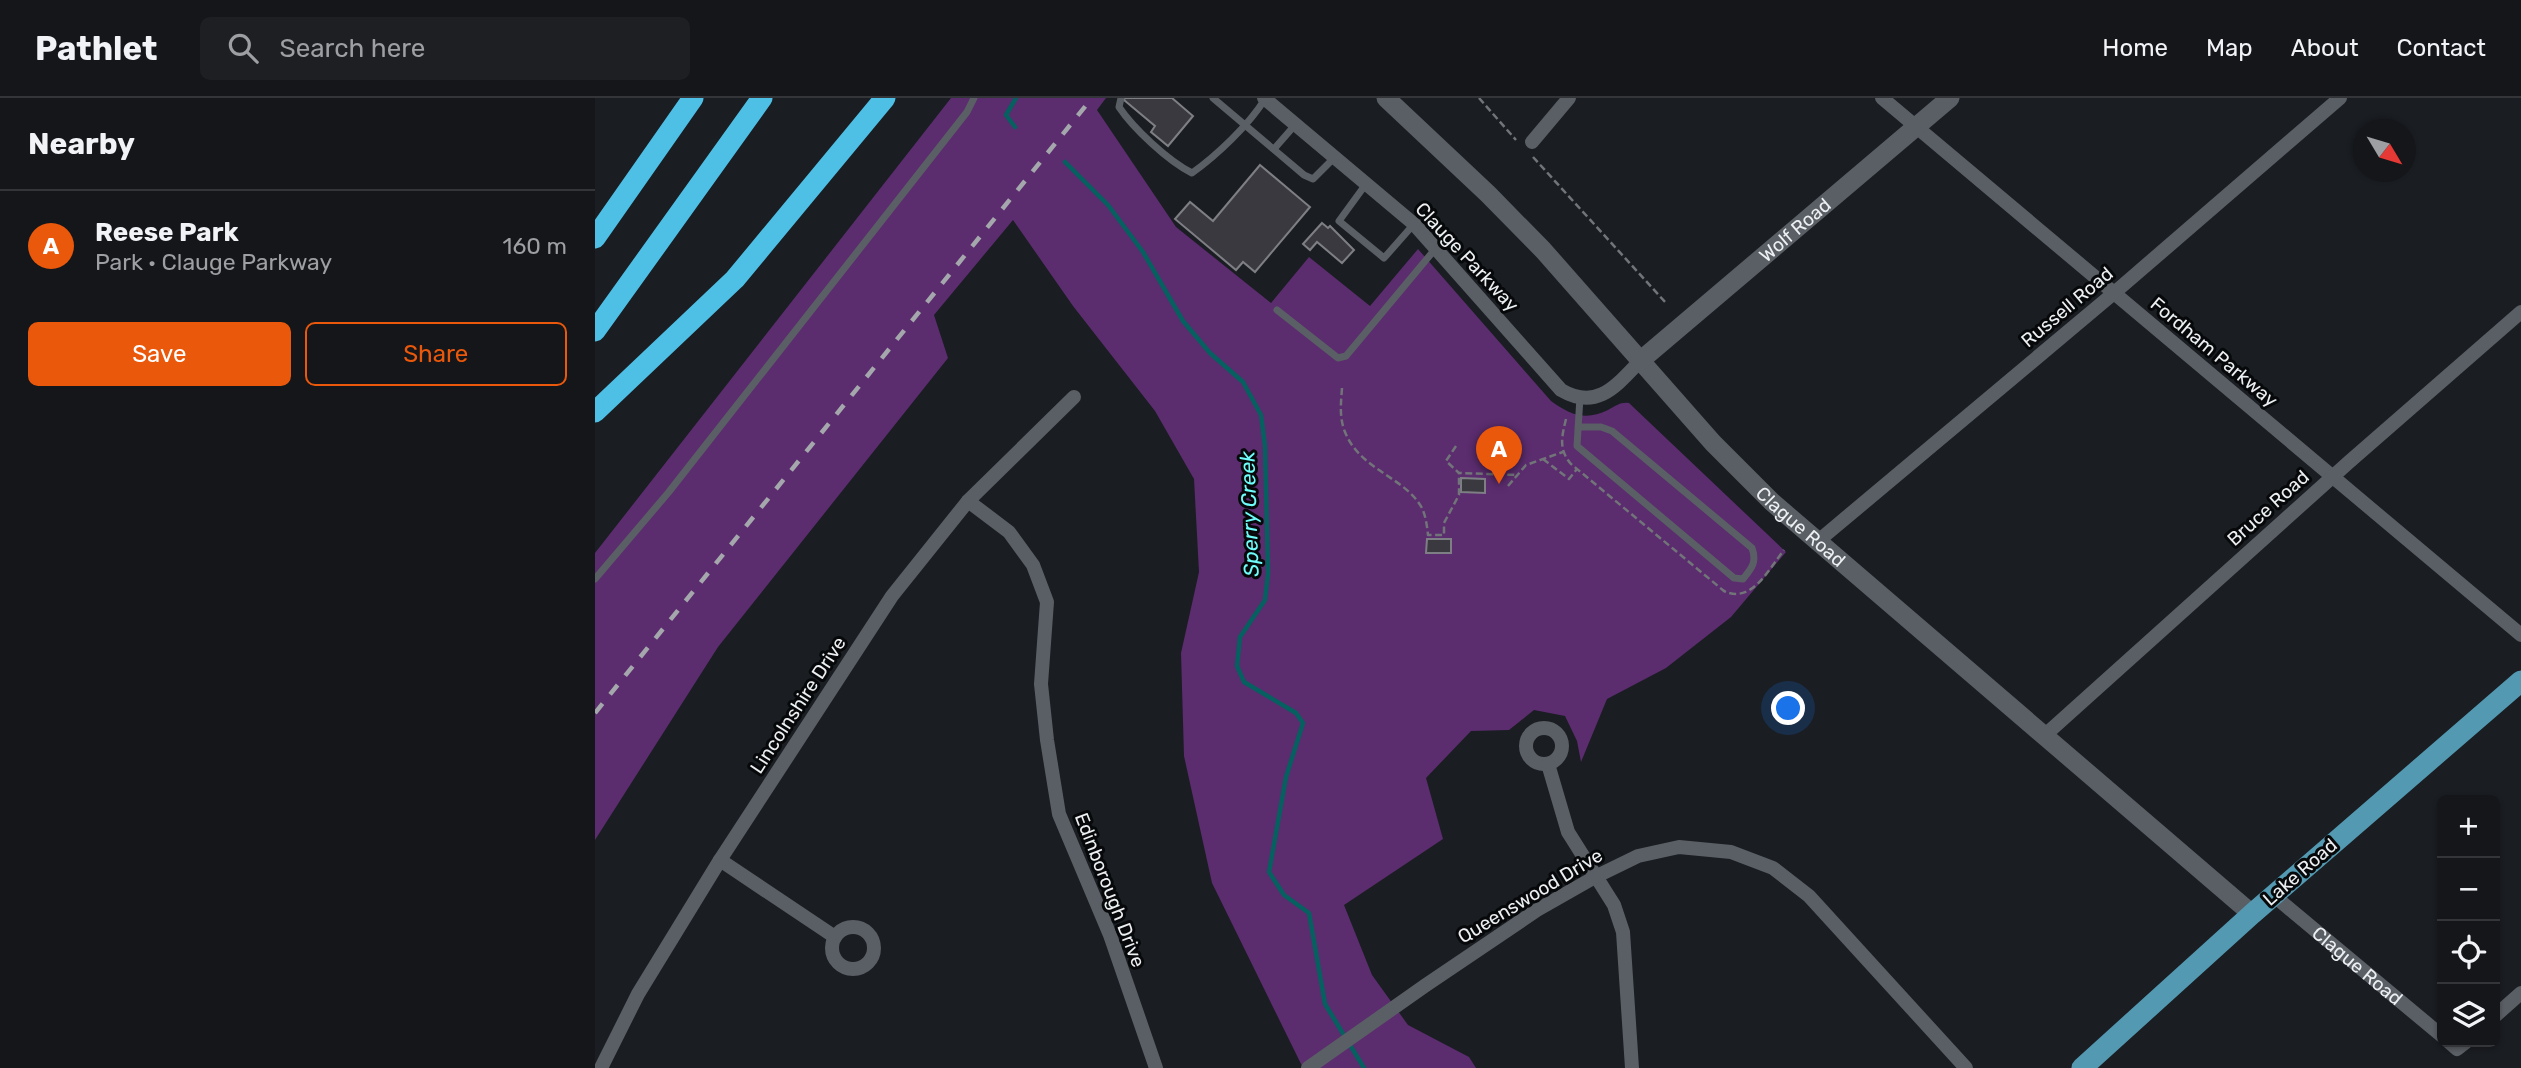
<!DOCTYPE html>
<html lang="en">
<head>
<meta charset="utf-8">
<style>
	body { margin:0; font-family:Rubik,sans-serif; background:#1d1f23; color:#f1f3f6 }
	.controls { position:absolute; right:21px; bottom:21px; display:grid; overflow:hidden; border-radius:10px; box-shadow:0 2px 5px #0004 }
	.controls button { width:63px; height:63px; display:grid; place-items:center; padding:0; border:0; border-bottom:2px solid #333539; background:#14161a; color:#f1f3f6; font:35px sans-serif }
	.compass { position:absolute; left:1758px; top:21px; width:63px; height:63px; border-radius:50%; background:#14161a; box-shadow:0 2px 5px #0004; rotate:128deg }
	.you { position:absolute; left:1194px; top:611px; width:24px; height:24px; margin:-18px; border:5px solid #fff; border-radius:50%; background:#1a73e8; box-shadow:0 0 0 10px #1a73e833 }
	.badge { display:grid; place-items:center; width:46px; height:46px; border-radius:50%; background:#ea580c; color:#fff; font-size:23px; font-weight:700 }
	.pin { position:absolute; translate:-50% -58px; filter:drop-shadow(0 2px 4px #0008) }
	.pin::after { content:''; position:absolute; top:37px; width:24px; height:21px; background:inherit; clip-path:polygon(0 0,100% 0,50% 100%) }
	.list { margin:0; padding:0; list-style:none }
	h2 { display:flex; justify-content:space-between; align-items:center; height:91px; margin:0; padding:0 28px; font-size:30px }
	h2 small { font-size:23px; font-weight:400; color:#9d9fa2 }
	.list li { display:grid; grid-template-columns:46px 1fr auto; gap:21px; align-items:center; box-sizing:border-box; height:112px; padding:0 28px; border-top:2px solid #333539 }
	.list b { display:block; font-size:26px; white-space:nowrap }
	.list p { margin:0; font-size:23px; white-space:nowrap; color:#9d9fa2 }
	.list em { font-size:23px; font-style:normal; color:#9d9fa2 }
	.actions { display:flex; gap:14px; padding:21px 28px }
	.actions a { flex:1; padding:16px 0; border:2px solid #ea580c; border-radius:10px; text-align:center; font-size:24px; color:#ea580c }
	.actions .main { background:#ea580c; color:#fff }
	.icon { flex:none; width:38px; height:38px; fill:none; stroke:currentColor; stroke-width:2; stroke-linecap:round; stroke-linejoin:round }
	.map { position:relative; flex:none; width:1926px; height:970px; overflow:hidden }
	header { display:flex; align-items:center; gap:42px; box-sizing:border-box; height:98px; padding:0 35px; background:#14161a; border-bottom:2px solid #333539 }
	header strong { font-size:33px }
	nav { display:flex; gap:38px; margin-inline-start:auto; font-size:24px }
	.search { width:490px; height:63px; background:#1d1f23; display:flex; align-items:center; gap:18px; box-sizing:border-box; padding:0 24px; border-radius:10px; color:#9d9fa2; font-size:26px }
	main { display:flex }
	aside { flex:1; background:#14161a }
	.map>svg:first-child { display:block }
	.green { fill:#5b2c6e }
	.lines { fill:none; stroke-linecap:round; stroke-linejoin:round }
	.stream { stroke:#076060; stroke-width:4.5 }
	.building { fill:#39393f; stroke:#7e7e85; stroke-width:2 }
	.path { stroke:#717478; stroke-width:2.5; stroke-dasharray:7 3.5; stroke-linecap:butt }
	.lane { stroke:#5a5f65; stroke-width:7 }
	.street { stroke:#5a5f65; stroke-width:14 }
	.secondary { stroke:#5a5f65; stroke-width:19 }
	.primary { stroke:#5399b2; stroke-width:21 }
	.highway { stroke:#4ec0e6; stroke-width:21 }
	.rail { stroke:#a4a7ab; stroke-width:4.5; stroke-dasharray:12 12; stroke-linecap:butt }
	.labels { text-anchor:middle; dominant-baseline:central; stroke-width:6; stroke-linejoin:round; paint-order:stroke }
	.street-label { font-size:19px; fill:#edf0f3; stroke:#060809 }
	.water-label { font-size:21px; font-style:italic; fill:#6ffdfb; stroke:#060809 }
</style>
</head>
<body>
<header>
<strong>Pathlet</strong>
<div class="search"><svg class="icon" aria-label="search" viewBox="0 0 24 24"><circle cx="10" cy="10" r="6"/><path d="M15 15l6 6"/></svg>Search here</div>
<nav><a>Home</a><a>Map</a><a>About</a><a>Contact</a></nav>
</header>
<main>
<aside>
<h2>Nearby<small></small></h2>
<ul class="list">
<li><span class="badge">A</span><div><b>Reese Park</b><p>Park · Clauge Parkway</p></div><em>160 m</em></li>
</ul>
<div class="actions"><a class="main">Save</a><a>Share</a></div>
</aside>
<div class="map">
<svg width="1926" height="970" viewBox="0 0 1926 970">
	<rect width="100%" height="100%" fill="#1a1d22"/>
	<!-- green -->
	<path class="green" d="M356,0h155l-9,12 79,117 95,76 38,-46 61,49 48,-57 133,152c19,14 35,20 57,9 8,-4 12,-8 21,-7l157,149 -55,65 -65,51 -59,31 -26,63 -4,-21 -12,-25 -31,-6 -25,20 -38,1 -45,47 17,61 -99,66 28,70 36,50 61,32 7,11h-173l-91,-185 -28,-127 -3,-103 18,-81 -5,-93 -39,-68 -82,-105 -60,-86 -79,95 14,43 -230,289 -123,193v-287z"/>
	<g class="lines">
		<!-- stream -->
		<g class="stream">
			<polyline points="420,29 411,17 421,0"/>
			<polyline points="470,64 513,107 548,154 588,223 615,255 648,284 666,317 670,348 673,475 670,502 645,539 642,568 649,584 701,615 708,625 691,679 674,774 689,797 714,815 730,906 769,970"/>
		</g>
	</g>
	<!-- building -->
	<g class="building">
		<polygon points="530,0 577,0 598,18 573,48 556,34 560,28 529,2"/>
		<polygon points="665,67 715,109 660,174 648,164 641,172 580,121 595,104 618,123"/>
		<polygon points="727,125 733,130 735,128 759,152 747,165 722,144 715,152 708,146"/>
		<polygon points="866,380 890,381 890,395 866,394"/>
		<polygon points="832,441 856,441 856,455 831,455"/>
	</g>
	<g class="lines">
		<!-- path -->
		<g class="path">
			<polyline points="884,0 921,42"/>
			<polyline points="938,59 1071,205"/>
			<path d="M747,290c-1,15 -3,29 3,44 15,38 60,45 77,76 4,9 5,18 6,27h16v-12l15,-28v-22"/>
			<path d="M971,321c-4,17 -8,30 5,45l153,127c28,13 44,-21 60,-41"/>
			<polyline points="861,348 851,363 864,375 923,377"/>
			<polyline points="948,361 974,381 982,371"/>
			<polyline points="913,388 931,367 968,354"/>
		</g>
		<!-- lane -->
		<g class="lane">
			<path d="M526,0l-2,9c14,21 49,54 73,66 24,-17 57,-48 73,-74"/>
			<polyline points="618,0 709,77 718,81 740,59"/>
			<polyline points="679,51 700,27"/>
			<polyline points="771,86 744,123 789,160 819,126"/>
			<polyline points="682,212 743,260 751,258 841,150"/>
			<path d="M983,329h23l11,4 140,117c5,14 0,20 -9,31l-9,-1 -157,-132 3,-49"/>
			<polyline points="0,481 73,395 372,14 379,0"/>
		</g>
		<!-- street -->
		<g class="street">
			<path d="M669,0l150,126 147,166c36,21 55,-4 79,-29"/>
			<polyline points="1287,0 1926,537"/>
			<polyline points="937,44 974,0"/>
			<polyline points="373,403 414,434 438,467 452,504 446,586 452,642 464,716 515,837 561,970"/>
			<polyline points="1222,444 1519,195 1745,0"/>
			<circle cx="949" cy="648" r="18"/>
			<polyline points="1449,638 1754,364 1926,214"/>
			<polyline points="953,666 973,734 1019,807 1028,834 1037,970"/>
			<polyline points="125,762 240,839"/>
			<path id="s1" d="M1678,797l169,141"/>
			<circle cx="258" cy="850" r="21"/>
			<polyline points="1900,918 1926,895"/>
			<polyline points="1854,944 1862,951 1871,944"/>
			<polyline points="6,970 43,896 125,762 297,498 373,403 479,299"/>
			<polyline points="713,970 831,887 942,812 1000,779 1043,758 1084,749 1136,754 1178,770 1214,798 1371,970"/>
		</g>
		<!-- secondary -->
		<g class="secondary">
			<path id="s2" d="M791,0l102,96 55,56 170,193 59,59 480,412"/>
			<path id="s3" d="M1045,263l310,-263"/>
		</g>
		<!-- primary -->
		<polyline class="primary" points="1487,970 1657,816 1926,583"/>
		<!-- highway -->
		<g class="highway">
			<polyline points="0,140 98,0"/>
			<polyline points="0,233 167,0"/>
			<polyline points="0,314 140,181 290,0"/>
		</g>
		<!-- rail -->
		<polyline class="rail" points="0,615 497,0"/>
	</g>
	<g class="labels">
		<!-- street labels -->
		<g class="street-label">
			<text stroke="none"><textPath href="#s3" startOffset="203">Wolf Road</textPath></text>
			<text transform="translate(872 159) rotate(47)">Clauge Parkway</text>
			<text transform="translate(1472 209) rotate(-40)">Russell Road</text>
			<text transform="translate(1619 254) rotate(40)">Fordham Parkway</text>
			<text transform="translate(1673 410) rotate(-42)">Bruce Road</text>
			<text stroke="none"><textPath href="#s2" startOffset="597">Clague Road</textPath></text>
			<text transform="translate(203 607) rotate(-57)">Lincolnshire Drive</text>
			<text transform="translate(1705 774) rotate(-41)">Lake Road</text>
			<text transform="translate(515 792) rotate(69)">Edinborough Drive</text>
			<text transform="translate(935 798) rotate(-31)">Queenswood Drive</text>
			<text stroke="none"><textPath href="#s1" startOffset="110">Clague Road</textPath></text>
		</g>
		<!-- water labels -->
		<g class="water-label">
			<text transform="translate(654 416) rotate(-92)">Sperry Creek</text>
		</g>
	</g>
</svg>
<div class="controls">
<button>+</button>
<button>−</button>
<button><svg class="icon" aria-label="locate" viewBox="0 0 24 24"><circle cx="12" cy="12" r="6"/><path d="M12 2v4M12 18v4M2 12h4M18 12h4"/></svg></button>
<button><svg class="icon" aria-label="layers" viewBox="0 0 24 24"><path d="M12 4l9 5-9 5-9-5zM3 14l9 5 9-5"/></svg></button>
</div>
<svg class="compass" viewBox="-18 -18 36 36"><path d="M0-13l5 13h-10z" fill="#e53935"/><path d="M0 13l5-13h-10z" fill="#9d9fa2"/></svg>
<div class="you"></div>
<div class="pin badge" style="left:904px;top:386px">A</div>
</div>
</main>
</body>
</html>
